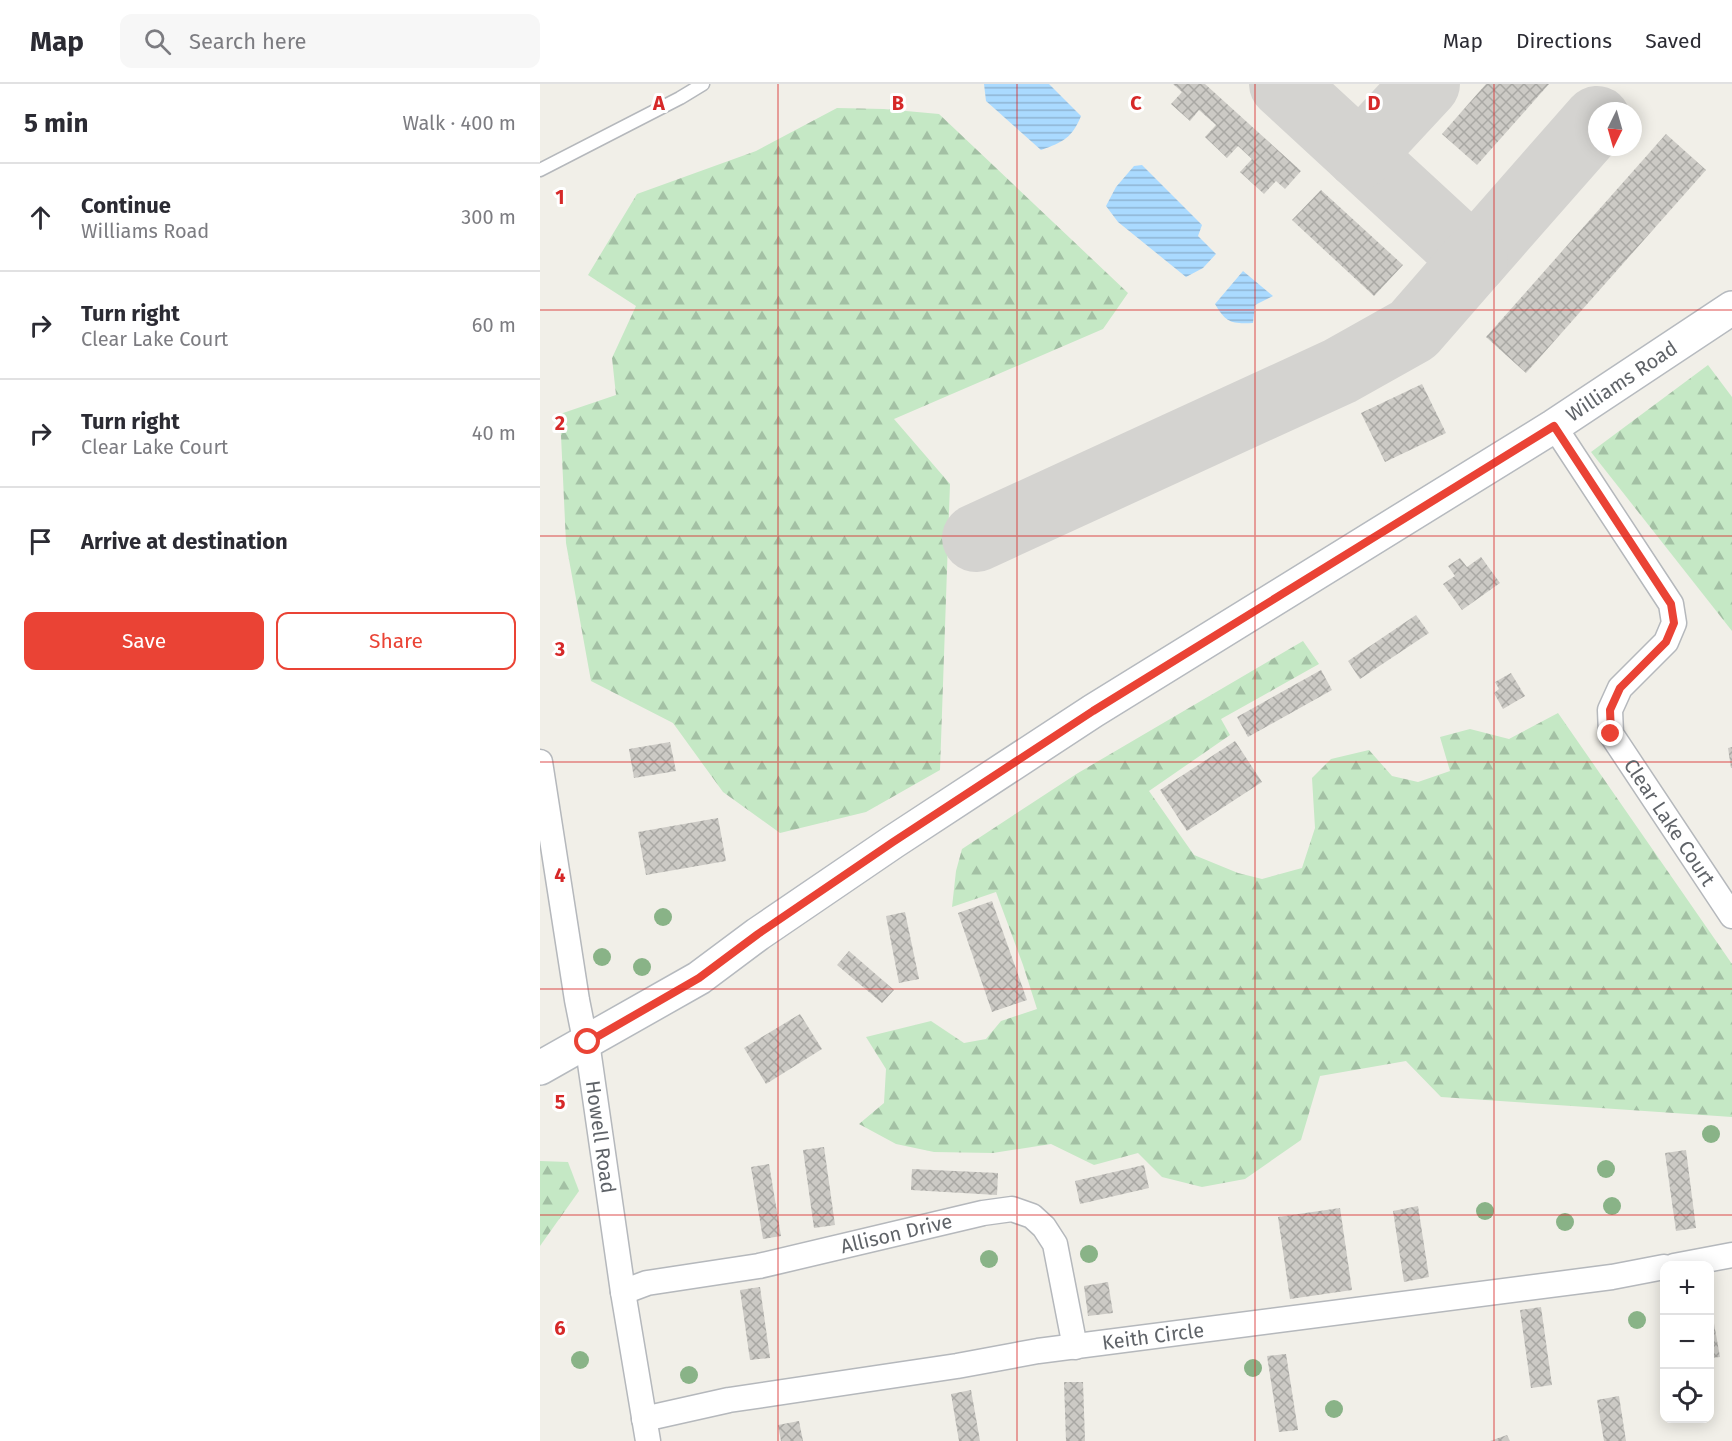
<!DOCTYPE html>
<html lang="en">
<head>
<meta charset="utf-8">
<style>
	body { margin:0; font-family:"Fira Sans",sans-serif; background:#f7f7f7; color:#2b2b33 }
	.controls { position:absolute; right:18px; bottom:18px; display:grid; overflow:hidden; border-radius:12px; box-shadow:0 3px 15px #0003 }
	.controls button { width:54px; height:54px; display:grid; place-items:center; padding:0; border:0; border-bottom:2px solid #e1e1e2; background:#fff; color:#2b2b33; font:30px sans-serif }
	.compass { position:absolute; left:1048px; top:18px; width:54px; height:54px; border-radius:50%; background:#fff; box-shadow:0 3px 15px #0003; rotate:185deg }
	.stop { position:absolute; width:18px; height:18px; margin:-14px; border:4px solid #ea4335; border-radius:50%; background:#fff }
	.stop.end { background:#ea4335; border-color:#fff; box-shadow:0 2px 6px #0008 }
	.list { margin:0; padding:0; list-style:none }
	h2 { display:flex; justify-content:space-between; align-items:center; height:78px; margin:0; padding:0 24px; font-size:26px }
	h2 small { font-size:20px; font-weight:400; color:#7c7c81 }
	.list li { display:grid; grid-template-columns:39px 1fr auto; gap:18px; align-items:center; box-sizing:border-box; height:108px; padding:0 24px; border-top:2px solid #e1e1e2 }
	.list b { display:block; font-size:22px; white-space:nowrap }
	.list p { margin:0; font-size:20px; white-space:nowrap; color:#7c7c81 }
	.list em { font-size:20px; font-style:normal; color:#7c7c81 }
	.actions { display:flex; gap:12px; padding:18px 24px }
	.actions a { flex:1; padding:14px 0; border:2px solid #ea4335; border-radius:12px; text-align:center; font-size:21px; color:#ea4335 }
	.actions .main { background:#ea4335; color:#fff }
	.icon { flex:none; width:33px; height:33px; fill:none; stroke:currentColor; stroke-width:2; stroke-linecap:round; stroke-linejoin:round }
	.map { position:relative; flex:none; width:1192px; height:1357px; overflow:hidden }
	header { display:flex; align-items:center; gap:36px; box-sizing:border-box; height:84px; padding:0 30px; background:#fff; border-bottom:2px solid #e1e1e2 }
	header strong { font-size:28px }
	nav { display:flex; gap:33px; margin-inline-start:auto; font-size:21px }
	.search { width:420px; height:54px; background:#f7f7f7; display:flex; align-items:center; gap:15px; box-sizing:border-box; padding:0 21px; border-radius:12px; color:#7c7c81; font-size:22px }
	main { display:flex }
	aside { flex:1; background:#fff }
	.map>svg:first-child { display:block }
	.forest { fill:url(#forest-firs) }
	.water { fill:url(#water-rules) }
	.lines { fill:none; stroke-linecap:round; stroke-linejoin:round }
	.taxiway { stroke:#d4d3d0; stroke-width:68 }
	.building { fill:url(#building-cross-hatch) }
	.lane-casing { stroke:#b5b8bc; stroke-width:15 }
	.street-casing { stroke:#b5b8bc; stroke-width:27 }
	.secondary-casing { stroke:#b6babf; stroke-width:36 }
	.lane { stroke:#fff; stroke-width:12 }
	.street { stroke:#fff; stroke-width:24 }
	.secondary { stroke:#fff; stroke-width:33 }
	.tree { fill:#89b387 }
	.route { stroke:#ea4335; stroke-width:8 }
	.grid { fill:none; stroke:#d62828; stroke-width:1.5; stroke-opacity:0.55 }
	.labels { text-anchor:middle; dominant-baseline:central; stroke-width:6; stroke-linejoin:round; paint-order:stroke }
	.street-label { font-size:20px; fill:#5f6368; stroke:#fff }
	.grid-label { font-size:20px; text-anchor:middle; font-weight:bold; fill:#d62828; stroke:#fff; stroke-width:6; stroke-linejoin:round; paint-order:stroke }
</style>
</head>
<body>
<header>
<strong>Map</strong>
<div class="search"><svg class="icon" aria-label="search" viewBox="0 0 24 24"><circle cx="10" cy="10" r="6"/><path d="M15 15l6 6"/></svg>Search here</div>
<nav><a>Map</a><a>Directions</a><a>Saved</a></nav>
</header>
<main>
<aside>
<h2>5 min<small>Walk · 400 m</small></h2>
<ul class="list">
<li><svg class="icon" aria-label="ahead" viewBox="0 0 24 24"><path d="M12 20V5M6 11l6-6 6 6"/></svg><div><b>Continue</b><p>Williams Road</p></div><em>300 m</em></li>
<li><svg class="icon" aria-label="right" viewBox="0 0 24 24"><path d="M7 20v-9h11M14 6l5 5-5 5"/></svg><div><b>Turn right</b><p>Clear Lake Court</p></div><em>60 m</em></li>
<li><svg class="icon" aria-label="right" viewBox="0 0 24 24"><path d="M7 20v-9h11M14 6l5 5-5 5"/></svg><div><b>Turn right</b><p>Clear Lake Court</p></div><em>40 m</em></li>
<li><svg class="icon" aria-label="arrive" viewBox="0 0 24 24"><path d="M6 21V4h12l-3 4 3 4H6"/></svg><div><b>Arrive at destination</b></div></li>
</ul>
<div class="actions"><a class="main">Save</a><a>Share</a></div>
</aside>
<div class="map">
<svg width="1192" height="1357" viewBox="0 0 1192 1357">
	<defs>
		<pattern id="forest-firs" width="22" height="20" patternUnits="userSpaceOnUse" patternTransform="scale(1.5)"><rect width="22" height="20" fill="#c5e8c5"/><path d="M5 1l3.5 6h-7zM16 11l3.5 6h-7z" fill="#a3c0a4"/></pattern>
		<pattern id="water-rules" width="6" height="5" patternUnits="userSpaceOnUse" patternTransform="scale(1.5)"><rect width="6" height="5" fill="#aadaff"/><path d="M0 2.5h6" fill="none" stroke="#8eb4d2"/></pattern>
		<pattern id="building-cross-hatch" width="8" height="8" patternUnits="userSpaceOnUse" patternTransform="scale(1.5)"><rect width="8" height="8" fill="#cccac5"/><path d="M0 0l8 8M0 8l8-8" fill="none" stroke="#a9a8a4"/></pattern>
	</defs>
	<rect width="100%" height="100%" fill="#f1efe8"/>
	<!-- forest -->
	<g class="forest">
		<polygon points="297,24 344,25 399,30 588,209 563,245 354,335 410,400 400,686 326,728 240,749 183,708 133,639 51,597 26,459 20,330 76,311 72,274 96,222 48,191 97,110 216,67"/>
		<polygon points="1168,281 1192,313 1192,547 1051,368"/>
		<polygon points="763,557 779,580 681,635 690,651 609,707 654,771 698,789 722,795 762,784 775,744 772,694 791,675 829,666 852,692 878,698 910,687 900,653 930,645 969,655 1018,629 1192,880 1192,1033 901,1013 866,977 780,992 761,1056 705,1095 662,1103 622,1093 598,1069 554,1081 511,1060 453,1069 394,1068 356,1060 319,1040 344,1019 346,985 326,953 391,937 424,959 446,955 461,937 497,925 483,881 456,808 412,823 416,787 422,765 538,689"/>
		<polygon points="0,1077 28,1078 39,1107 0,1162"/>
	</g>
	<!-- water -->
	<g class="water">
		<path d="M444,0h65l32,32c-9,22 -18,26 -40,34l-55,-49z"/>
		<polygon points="602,81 662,141 658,152 676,170 663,184 646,193 578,138 566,122 576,103 594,82"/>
		<path d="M703,187l30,25 -18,9 -2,18c-21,1 -27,0 -38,-19z"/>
	</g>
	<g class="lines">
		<!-- taxiway -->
		<g class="taxiway">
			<polyline points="743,0 934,176 1057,36"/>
			<polyline points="820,71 886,0"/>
			<polyline points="436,454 800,287 873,246 934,176"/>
		</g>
	</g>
	<!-- building -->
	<g class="building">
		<polygon points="633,0 665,0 761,87 745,105 736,97 724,110 700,88 712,75 698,62 687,74 665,53 676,41 659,26 650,37 631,20 642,8"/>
		<polygon points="946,0 1009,0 937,81 902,50"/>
		<polygon points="1126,50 1166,86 986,289 946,253"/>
		<polygon points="781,106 863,181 834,212 752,136"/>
		<polygon points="882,300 906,349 845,378 821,329"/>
		<polygon points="941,473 960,499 922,526 903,500 915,492 908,482 920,474 927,483"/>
		<polygon points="876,531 889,549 820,595 808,577"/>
		<polygon points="781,586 792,606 708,653 697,633"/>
		<polygon points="971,589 985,612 963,625 954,609 959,605 955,598"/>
		<polygon points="695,657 722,698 647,747 620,706"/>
		<polygon points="130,658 136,687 94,694 89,665"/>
		<polygon points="1192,663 1192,684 1191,684 1188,664"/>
		<polygon points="178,734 186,777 106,791 98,748"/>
		<polygon points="452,817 487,916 452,928 418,829"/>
		<polygon points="365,828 379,895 359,899 346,832"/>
		<polygon points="309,867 354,906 342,919 297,881"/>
		<polygon points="260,930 282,965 226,1000 204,964"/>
		<polygon points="284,1063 295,1141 274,1144 263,1066"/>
		<polygon points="1146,1066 1156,1144 1136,1147 1125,1069"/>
		<polygon points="229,1080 241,1152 223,1155 211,1083"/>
		<polygon points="604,1081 609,1104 540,1120 535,1097"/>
		<polygon points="372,1085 458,1089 457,1111 371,1106"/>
		<polygon points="878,1122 889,1193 864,1198 853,1127"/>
		<polygon points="800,1124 812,1206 750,1215 738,1133"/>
		<polygon points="568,1198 573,1229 548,1232 544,1202"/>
		<polygon points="220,1203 230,1274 210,1276 200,1206"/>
		<polygon points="1170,1217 1180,1273 1170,1274"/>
		<polygon points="1001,1223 1012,1301 991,1304 980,1226"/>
		<polygon points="746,1270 758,1346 739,1348 727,1272"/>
		<polygon points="524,1298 543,1298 545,1357 526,1357"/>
		<polygon points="431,1306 440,1357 419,1357 411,1310"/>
		<polygon points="1079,1312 1086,1357 1064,1357 1057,1316"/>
		<polygon points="259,1337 263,1357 241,1357 238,1341"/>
		<polygon points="967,1351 970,1357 950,1357"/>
	</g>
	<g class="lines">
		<defs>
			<polyline id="lane" points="0,86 140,14 163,0"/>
			<g id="street">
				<path id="s1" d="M1014,342l117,178 3,19 -8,19 -46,46 -10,22 1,24 121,182"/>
				<path id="s2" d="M0,678l37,238 7,35 3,7 36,250 25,149"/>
				<polyline points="1134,1182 1192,1171"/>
				<path id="s3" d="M83,1208l24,-9 112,-17 224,-53 29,-4 20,7 12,11 11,17 20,103"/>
				<path id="s4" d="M104,1335l85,-19 228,-34 81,-15 574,-74 52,-10"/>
			</g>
			<g id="secondary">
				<path id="s5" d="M0,984l159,-90 59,-44 135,-92 200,-131 461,-285 178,-118"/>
			</g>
		</defs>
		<!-- lane casing -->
		<use href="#lane" class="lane-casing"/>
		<!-- street casing -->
		<use href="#street" class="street-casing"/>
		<!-- secondary casing -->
		<use href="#secondary" class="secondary-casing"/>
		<!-- lane -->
		<use href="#lane" class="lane"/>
		<!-- street -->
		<use href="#street" class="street"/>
		<!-- secondary -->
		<use href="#secondary" class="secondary"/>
	</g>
	<!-- trees -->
	<g class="tree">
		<circle cx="123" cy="833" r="9"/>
		<circle cx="62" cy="873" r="9"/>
		<circle cx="102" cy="883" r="9"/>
		<circle cx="1171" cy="1050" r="9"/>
		<circle cx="1066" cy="1085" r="9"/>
		<circle cx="1072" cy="1122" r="9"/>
		<circle cx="945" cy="1127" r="9"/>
		<circle cx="1025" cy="1138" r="9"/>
		<circle cx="549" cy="1170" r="9"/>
		<circle cx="449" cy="1175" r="9"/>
		<circle cx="1097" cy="1236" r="9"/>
		<circle cx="40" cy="1276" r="9"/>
		<circle cx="713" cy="1284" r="9"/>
		<circle cx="149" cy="1291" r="9"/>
		<circle cx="794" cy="1325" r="9"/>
	</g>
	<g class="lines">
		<!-- route -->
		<polyline class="route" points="48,958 159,894 218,850 353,758 553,627 1014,342 1131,520 1134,539 1126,558 1080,604 1070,626 1071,650"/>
	</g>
	<!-- grid -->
	<path class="grid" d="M238,0v1357M477,0v1357M715,0v1357M954,0v1357M0,226h1192M0,452h1192M0,678h1192M0,905h1192M0,1131h1192"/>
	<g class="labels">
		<!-- street labels -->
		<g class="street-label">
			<text stroke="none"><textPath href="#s5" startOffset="1282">Williams Road</textPath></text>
			<text stroke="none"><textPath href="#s1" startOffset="472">Clear Lake Court</textPath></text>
			<text stroke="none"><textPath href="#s2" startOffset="380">Howell Road</textPath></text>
			<text stroke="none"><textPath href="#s3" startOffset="280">Allison Drive</textPath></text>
			<text stroke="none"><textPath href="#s4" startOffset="516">Keith Circle</textPath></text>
		</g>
	</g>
	<g class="grid-label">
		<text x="119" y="26">A</text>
		<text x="358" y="26">B</text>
		<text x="596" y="26">C</text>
		<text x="834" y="26">D</text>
		<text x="20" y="120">1</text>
		<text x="20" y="346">2</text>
		<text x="20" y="572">3</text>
		<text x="20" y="798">4</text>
		<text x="20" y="1025">5</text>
		<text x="20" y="1251">6</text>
	</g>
</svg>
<div class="controls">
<button>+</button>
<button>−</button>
<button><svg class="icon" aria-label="locate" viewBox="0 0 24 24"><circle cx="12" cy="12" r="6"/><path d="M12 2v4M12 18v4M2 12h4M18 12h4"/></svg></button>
</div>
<svg class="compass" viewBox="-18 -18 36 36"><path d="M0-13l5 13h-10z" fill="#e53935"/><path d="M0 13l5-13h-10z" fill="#7c7c81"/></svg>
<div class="stop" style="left:48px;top:958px"></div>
<div class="stop end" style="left:1071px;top:650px"></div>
</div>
</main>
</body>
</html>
